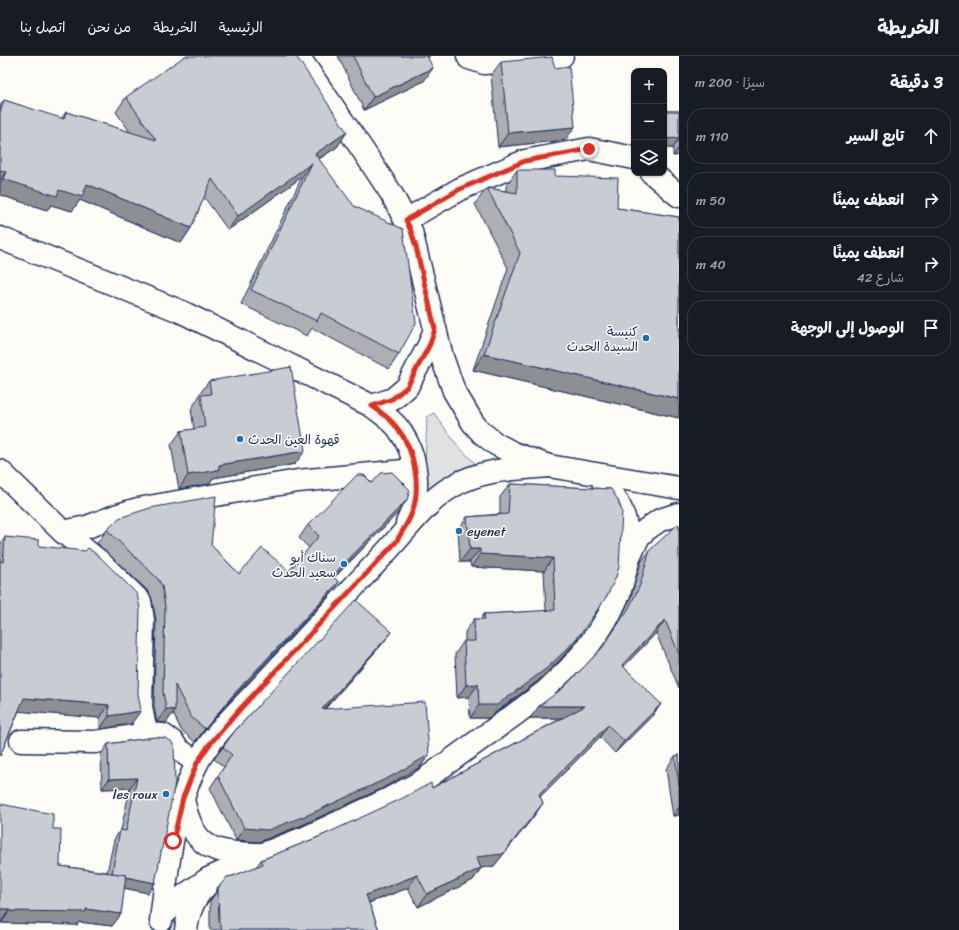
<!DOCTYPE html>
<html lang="ar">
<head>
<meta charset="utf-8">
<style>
	body { margin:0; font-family:Sriracha,"Playpen Sans Arabic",sans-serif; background:#20242c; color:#f1f3f6; direction:rtl }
	.controls { position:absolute; right:12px; top:12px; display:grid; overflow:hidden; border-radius:8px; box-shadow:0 1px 3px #0004 }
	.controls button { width:36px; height:36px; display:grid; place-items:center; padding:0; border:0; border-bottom:1px solid #363941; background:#171b24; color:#f1f3f6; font:20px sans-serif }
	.stop { position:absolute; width:12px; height:12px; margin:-9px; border:3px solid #d93025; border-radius:50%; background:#fff }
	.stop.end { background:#d93025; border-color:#fff; box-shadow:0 1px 4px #0008 }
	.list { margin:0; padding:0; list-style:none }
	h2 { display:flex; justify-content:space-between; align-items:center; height:52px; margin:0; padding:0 16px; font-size:17px }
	h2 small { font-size:13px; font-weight:400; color:#9ea1a6 }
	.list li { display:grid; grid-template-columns:26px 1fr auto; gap:12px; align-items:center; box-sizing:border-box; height:56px; margin:0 8px 8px; padding:0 8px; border:1px solid #363941; border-radius:16px }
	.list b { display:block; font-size:15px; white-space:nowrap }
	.list p { margin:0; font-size:13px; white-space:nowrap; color:#9ea1a6 }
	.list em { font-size:13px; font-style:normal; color:#9ea1a6 }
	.icon { flex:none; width:22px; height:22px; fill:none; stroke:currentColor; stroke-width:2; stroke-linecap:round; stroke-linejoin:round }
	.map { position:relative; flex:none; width:679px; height:874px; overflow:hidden; direction:ltr }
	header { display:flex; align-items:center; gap:24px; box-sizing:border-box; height:56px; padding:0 20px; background:#171b24; border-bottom:1px solid #363941 }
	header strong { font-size:19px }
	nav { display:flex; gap:22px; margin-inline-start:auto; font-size:14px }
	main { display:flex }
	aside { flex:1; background:#171b24 }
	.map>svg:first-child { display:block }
	.green { fill:#e0e1e3; stroke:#7e88a0 }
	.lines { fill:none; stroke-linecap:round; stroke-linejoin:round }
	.minor-casing { stroke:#1b2f5e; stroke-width:25 }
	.minor { stroke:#fdfcf7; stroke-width:22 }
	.wall { fill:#adafb5; stroke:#1b2f5e }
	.shaded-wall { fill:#8d8f94; stroke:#1b2f5e }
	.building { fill:#c9ccd3; stroke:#1b2f5e }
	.route { stroke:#d93025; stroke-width:5 }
	.poi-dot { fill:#1f6fb2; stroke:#fdfcf7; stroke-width:1.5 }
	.labels { text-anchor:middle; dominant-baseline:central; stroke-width:3; stroke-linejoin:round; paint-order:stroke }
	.poi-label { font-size:13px; fill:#1b2f5e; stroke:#fdfcf7; text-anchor:end }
</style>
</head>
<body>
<header>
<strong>الخريطة</strong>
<nav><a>الرئيسية</a><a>الخريطة</a><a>من نحن</a><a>اتصل بنا</a></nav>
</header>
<main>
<aside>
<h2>3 دقيقة<small>سيرًا · 200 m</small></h2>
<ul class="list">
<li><svg class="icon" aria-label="ahead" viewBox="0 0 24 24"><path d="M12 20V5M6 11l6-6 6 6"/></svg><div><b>تابع السير</b></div><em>110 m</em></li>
<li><svg class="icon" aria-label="right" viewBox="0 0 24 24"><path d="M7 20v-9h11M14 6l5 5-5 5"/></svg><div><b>انعطف يمينًا</b></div><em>50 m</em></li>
<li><svg class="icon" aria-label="right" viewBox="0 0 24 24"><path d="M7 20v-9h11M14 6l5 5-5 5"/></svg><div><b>انعطف يمينًا</b><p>شارع 42</p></div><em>40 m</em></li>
<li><svg class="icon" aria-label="arrive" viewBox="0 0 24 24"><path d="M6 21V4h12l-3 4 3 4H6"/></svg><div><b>الوصول إلى الوجهة</b></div></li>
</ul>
</aside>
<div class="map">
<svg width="679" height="874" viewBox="0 0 679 874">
	<rect width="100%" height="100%" fill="#fdfcf7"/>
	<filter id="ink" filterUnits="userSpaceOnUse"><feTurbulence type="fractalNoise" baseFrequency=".025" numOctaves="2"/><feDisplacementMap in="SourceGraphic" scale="8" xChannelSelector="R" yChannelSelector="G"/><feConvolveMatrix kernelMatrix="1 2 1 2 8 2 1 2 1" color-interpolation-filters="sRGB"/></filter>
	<g filter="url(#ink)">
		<!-- green -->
		<polygon class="green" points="434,357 457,389 476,408 476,412 431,434 424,433 427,361"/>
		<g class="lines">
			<defs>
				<g id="minor">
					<polyline points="298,0 364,96 391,137 411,175 442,301 454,335 473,367 482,377 496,388 513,397 549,410 679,432"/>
					<polyline points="468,0 469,2 484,7 525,4 562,0"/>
					<polyline points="652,117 679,140"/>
					<polyline points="406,164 460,133 525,105 589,93 634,102"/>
					<path d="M0,182l182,74 190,94c9,7 19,13 26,22 20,26 24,66 9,95"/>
					<polyline points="372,350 393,343 407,331 430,287 435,273"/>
					<polyline points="0,415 63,476 99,505 140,545 143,564 141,651 144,667 148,678"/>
					<path d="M604,430c22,20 24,43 25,71"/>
					<polyline points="63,476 87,471 118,459 138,453 244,434 298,425 414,414"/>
					<polyline points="21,685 95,686 148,678 163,679 173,686 177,692 197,707"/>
					<path d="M183,743c10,49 28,54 74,55"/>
					<polyline points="162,860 185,839 208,823 263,798 307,781 387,744 421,726 514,659 546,635 568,614 583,597 599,575 609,559 619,538 629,502 639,480 647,473 660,464 679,458"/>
					<path d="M161,865c6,-53 12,-108 35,-156 13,-26 41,-53 61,-74 35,-37 69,-74 103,-111 12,-13 24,-25 35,-38 19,-21 34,-42 58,-56 29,-17 63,-17 96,-20"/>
					<path d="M186,874c2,-16 8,-33 20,-44"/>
				</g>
			</defs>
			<!-- minor casing -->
			<use href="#minor" class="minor-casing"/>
			<!-- minor -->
			<use href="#minor" class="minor"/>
		</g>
		<!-- wall -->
		<g class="wall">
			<polygon points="338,0 430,0 428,1 424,25 364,54"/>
			<polygon points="501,6 565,84 498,91 491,19"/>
			<polygon points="126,41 347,76 337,91 319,103 399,298 389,313 312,272 307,280 241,248 302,121 228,174 204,141 191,172 181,187 80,144 72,155 51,149 47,154 0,139 0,49 4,44 61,63 66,56 130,76 116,56"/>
			<polygon points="664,55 679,55 679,99 673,100 673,92 664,92"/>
			<polygon points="517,114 555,120 617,152 679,161 679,362 473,314 508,212 475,148 487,132 506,135 506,130"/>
			<polygon points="209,325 295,408 213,422 209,428 179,433 171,389 181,375 194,373 191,353 199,341 199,339"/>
			<polygon points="510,428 611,433 573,589 559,605 538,625 488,662 470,662 469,641 457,642 455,598 464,585 465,585 465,576 474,563 481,563 484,558 546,555 544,515 471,511 470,506 460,506 458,474 467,461 500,458 500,441"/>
			<polygon points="397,458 334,522 329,539 223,652 195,686 181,674 173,657 166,667 157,666 154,650 156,564 152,543 149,536 97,487 107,474 211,489 239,518 289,515 309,492 299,482 308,469"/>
			<polygon points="679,469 679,632 656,577 623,611 661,648 652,660 615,697 600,681 540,741 543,747 534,760 494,810 481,812 473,824 418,851 408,832 369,847 379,874 210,874 210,845 227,821 233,820 256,811 261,804 321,780 432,732 562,662 530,662 585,610 601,593 620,564 631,541 641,506 650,494"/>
			<polygon points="5,481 39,490 131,668 100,673 100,662 19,655 0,700 0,489"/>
			<polygon points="383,587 325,653 429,699 420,711 381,733 302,769 259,786 236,784 210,732 224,711 214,703 223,691"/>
			<polygon points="155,681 155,827 148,837 124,832 121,858 112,870 79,866 77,869 1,867 53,773 60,810 107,816 114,784 120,774 121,774 130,732 102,733 101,698 108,688"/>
			<polygon points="679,699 679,759 673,760 666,713 675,700"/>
		</g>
		<!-- shaded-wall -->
		<g class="shaded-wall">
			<polygon points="433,12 424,25 364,54 373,41"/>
			<polygon points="575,71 565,84 498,91 508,77"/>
			<polygon points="347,76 337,91 312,107 302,121 228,174 238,160 315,98"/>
			<polygon points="679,82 673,92 664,92 664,83"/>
			<polygon points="679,91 679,99 673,100"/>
			<polygon points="0,114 6,116 0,124"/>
			<polygon points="3,123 59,134 87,128 191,172 181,187 80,144 72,155 51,149 47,154 0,139 0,127"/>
			<polygon points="484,298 679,343 679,362 473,314"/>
			<polygon points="305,395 295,408 213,422 209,428 179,433 188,419 219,409"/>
			<polygon points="407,444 397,458 322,533 332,520"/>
			<polygon points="470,493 480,493 470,506 460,506"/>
			<polygon points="480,498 553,502 544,515 471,511"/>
			<polygon points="339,526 329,539 223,652 195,686 205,673 233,639"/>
			<polygon points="665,564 656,577 613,622 622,609"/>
			<polygon points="392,576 383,587 314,665 322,653"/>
			<polygon points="582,576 573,589 559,605 538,625 488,662 470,662 479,649"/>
			<polygon points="478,628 469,641 457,642 466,629"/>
			<polygon points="24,642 109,649 100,662 15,655"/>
			<polygon points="661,648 652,660 615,697 624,685"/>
			<polygon points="539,650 585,650 577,662 530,662"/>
			<polygon points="166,653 175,654 166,667 157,666"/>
			<polygon points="141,655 131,668 100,673 109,660"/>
			<polygon points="608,669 600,681 530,751 539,738"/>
			<polygon points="429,699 420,711 381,733 302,769 259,786 236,784 244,772"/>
			<polygon points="137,722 130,732 102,733 109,723"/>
			<polygon points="543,747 534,760 494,810 467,814 476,801"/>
			<polygon points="679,751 679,759 673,760"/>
			<polygon points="481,812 473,824 418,851 427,838"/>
			<polygon points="112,818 155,827 148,837 105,828"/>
			<polygon points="417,819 408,832 357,851 366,839"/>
			<polygon points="0,853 10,853 1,866 0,866"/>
			<polygon points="86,853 121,858 112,870 79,866 77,869 1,867 10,855"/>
		</g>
		<!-- building -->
		<g class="building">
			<polygon points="185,0 296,0 347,76 315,98 354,150 403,173 416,267 399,298 321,257 317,265 251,234 312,107 238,160 212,123 191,172 87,128 82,141 59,134 57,140 3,123 6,116 0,114 0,56 4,44 64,63 66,56 156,84 126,41"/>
			<polygon points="353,0 427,0 433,12 373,41"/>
			<polygon points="552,1 555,12 569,10 575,71 508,77 501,6"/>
			<polygon points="664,55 679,55 679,82 664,83"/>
			<polygon points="517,114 555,114 555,120 618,122 617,152 679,161 679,343 484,298 520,197 487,132 517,137"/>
			<polygon points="291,311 305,395 219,409 219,414 188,419 181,375 205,371 201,339 211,338 209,325"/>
			<polygon points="392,416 410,434 407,444 332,520 339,526 233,639 205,673 191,661 175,629 175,654 166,653 163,636 165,551 162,530 158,523 107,474 119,462 150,452 216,440 211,489 239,518 262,492 289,515 319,480 308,469 357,419 364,419 372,427 381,417"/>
			<polygon points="510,428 611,433 618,444 622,455 619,511 616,521 607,540 582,576 568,592 547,612 497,649 479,649 478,628 466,629 464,585 475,585 474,563 485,563 484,558 555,554 553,502 480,498 480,493 470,493 467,461 508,458"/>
			<polygon points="678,468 679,469 679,598 665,564 622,609 661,648 624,685 608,669 539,738 543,747 503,798 476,801 481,812 427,838 417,819 366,839 379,874 222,874 219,866 218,832 227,821 233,820 263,808 261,804 321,780 401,743 431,727 432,732 585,650 539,650 563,632 585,610 602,592 629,552 640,529 650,494"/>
			<polygon points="5,481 39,484 39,490 85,495 88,492 100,501 137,538 140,552 138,638 141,655 109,660 109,649 24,642 0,700 0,505 3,506"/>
			<polygon points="356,544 392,576 322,653 425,646 429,699 390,721 310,758 268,774 244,772 218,720 232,699 223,691 234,676"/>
			<polygon points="155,681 165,682 171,685 174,690 175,727 155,827 126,821 126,819 112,817 120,774 126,775 137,722 109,723 108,688"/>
			<polygon points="679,699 679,729 675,700"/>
			<polygon points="0,748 53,758 53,773 61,773 60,810 126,819 121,858 86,853 86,856 10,855 10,853 0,853"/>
		</g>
	</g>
	<g class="lines" filter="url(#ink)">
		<!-- route -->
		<path class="route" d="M173,785l10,-43 14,-35 12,-18 32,-37 155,-166c5,-9 11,-17 15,-27 11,-26 4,-66 -14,-87 -6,-9 -16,-16 -25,-22l20,-7 15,-12 23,-43 5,-15 -19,-82 -5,-16 -5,-11 54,-31 65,-28 64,-12"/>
	</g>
	<!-- markers -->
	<g class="poi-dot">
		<circle cx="646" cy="282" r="4"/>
		<circle cx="240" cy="383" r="4"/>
		<circle cx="459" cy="475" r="4"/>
		<circle cx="344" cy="508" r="4"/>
		<circle cx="166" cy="738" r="4"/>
	</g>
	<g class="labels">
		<!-- poi labels -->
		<g class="poi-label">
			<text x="638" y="275">كنيسة<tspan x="638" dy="15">السيدة الحدث</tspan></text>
			<text x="248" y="383" text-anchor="start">قهوة العين الحدث</text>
			<text x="467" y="475" text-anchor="start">eyenet</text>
			<text x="336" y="501">سناك أبو<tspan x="336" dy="15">سعيد الحدث</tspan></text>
			<text x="158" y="738">les roux</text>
		</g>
	</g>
</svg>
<div class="controls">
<button>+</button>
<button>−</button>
<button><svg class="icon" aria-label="layers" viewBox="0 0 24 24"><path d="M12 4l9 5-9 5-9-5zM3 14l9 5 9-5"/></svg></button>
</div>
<div class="stop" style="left:173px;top:785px"></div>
<div class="stop end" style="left:589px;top:93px"></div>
</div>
</main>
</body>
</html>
